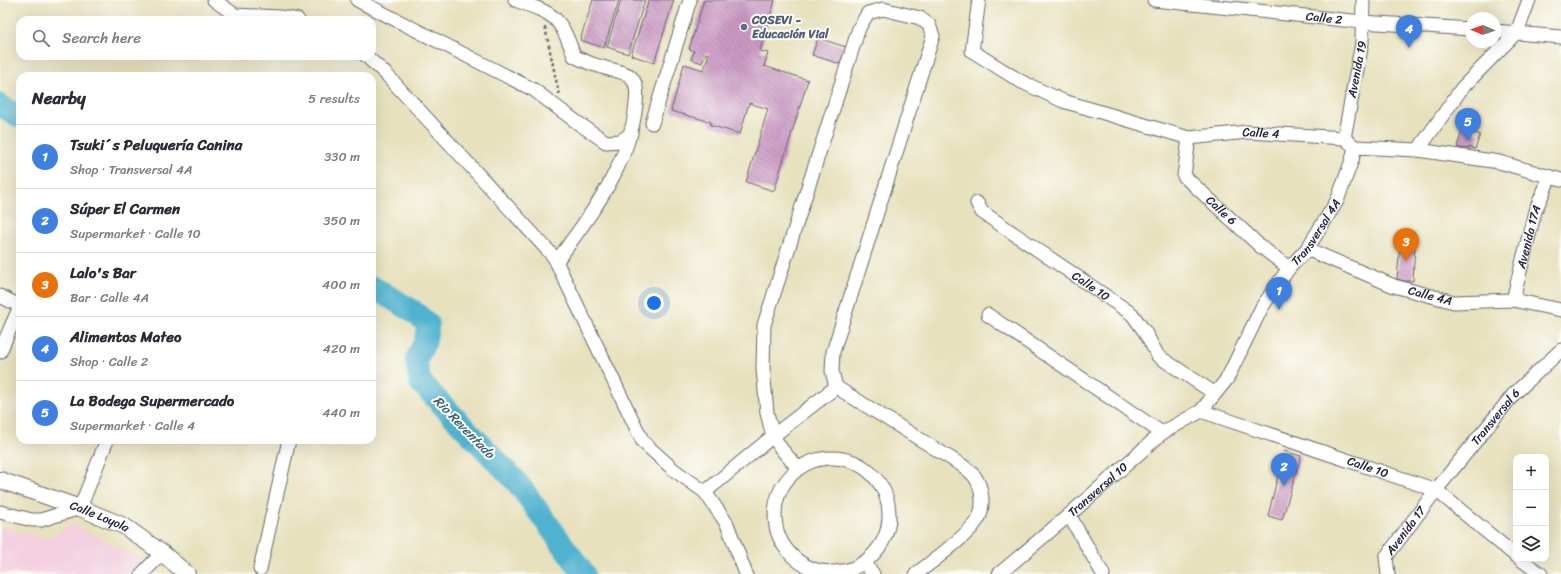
<!DOCTYPE html>
<html lang="en">
<head>
<meta charset="utf-8">
<style>
	body { margin:0; font-family:Sriracha,sans-serif; background:#f2f2f3; color:#2b2b33 }
	.controls { position:absolute; right:12px; bottom:12px; display:grid; overflow:hidden; border-radius:8px; box-shadow:0 4px 16px #0002 }
	.controls button { width:36px; height:36px; display:grid; place-items:center; padding:0; border:0; border-bottom:1px solid #e1e1e2; background:#fff; color:#2b2b33; font:20px sans-serif }
	.compass { position:absolute; left:1465px; top:12px; width:36px; height:36px; border-radius:50%; background:#fff; box-shadow:0 4px 16px #0002; rotate:272deg }
	.you { position:absolute; left:654px; top:303px; width:14px; height:14px; margin:-10px; border:3px solid #fff; border-radius:50%; background:#1a73e8; box-shadow:0 0 0 6px #1a73e833 }
	.badge { display:grid; place-items:center; width:26px; height:26px; border-radius:50%; background:#d1495b; color:#fff; font-size:13px; font-weight:700 }
	.pin { position:absolute; translate:-50% -33px; filter:drop-shadow(0 1px 2px #0008) }
	.pin::after { content:''; position:absolute; top:21px; width:14px; height:12px; background:inherit; clip-path:polygon(0 0,100% 0,50% 100%) }
	.list { margin:0; padding:0; list-style:none }
	h2 { display:flex; justify-content:space-between; align-items:center; height:52px; margin:0; padding:0 16px; font-size:17px }
	h2 small { font-size:13px; font-weight:400; color:#7c7c81 }
	.list li { display:grid; grid-template-columns:26px 1fr auto; gap:12px; align-items:center; box-sizing:border-box; height:64px; padding:0 16px; border-top:1px solid #e1e1e2 }
	.list b { display:block; font-size:15px; white-space:nowrap }
	.list p { margin:0; font-size:13px; white-space:nowrap; color:#7c7c81 }
	.list em { font-size:13px; font-style:normal; color:#7c7c81 }
	.icon { flex:none; width:22px; height:22px; fill:none; stroke:currentColor; stroke-width:2; stroke-linecap:round; stroke-linejoin:round }
	.map { position:relative; flex:none; width:1561px; height:574px; overflow:hidden }
	.search { position:absolute; background:#fff; box-shadow:0 4px 16px #0002; left:16px; top:16px; width:360px; height:44px; display:flex; align-items:center; gap:10px; box-sizing:border-box; padding:0 14px; border-radius:12px; color:#7c7c81; font-size:15px }
	.panel { position:absolute; background:#fff; box-shadow:0 4px 16px #0002; left:16px; top:72px; width:360px; height:372px; border-radius:12px }
	.map>svg:first-child { display:block }
	.built { fill:#f3cfe0 }
	.lines { fill:none; stroke-linecap:round; stroke-linejoin:round }
	.river { stroke:#50b2cf; stroke-width:23 }
	.building { fill:url(#building-back-hatch) }
	.minor-casing { stroke:#676569; stroke-width:15 }
	.major-casing { stroke:#676569; stroke-width:18 }
	.path { stroke:#676569; stroke-width:2.5; stroke-dasharray:3 3; stroke-linecap:butt }
	.minor { stroke:#fff; stroke-width:13 }
	.major { stroke:#fff; stroke-width:16 }
	.service-dot { fill:#5c6f8a; stroke:#fdfcf7; stroke-width:1.5 }
	.labels { text-anchor:middle; dominant-baseline:central; stroke-width:4; stroke-linejoin:round; paint-order:stroke }
	.street-label { font-size:12px; fill:#22223b; stroke:#fdfcf7 }
	.service-label { font-size:12px; font-weight:bold; fill:#4e5e75; stroke:#fdfcf7; text-anchor:start }
	.water-label { font-size:13px; font-style:italic; fill:#345c76; stroke:#fdfcf7 }
</style>
</head>
<body>
<div class="map">
<svg width="1561" height="574" viewBox="0 0 1561 574">
	<defs>
		<pattern id="building-back-hatch" width="6" height="6" patternUnits="userSpaceOnUse"><rect width="6" height="6" fill="#ca99c4"/><path d="M-1 5l2 2M0 0l6 6M5-1l2 2" fill="none" stroke="#a47ca0"/></pattern>
	</defs>
	<rect width="100%" height="100%" fill="#fdfcf7"/>
	<filter id="ink" filterUnits="userSpaceOnUse"><feTurbulence type="fractalNoise" baseFrequency=".025" numOctaves="2"/><feDisplacementMap in="SourceGraphic" scale="8" xChannelSelector="R" yChannelSelector="G"/><feConvolveMatrix kernelMatrix="1 2 1 2 8 2 1 2 1" color-interpolation-filters="sRGB"/></filter>
	<filter id="wash" filterUnits="userSpaceOnUse"><feTurbulence type="fractalNoise" baseFrequency=".012" numOctaves="4" result="noise"/><feDisplacementMap in="SourceGraphic" scale="16" xChannelSelector="R" yChannelSelector="G"/><feGaussianBlur stdDeviation="0.9" result="paint"/><feColorMatrix in="noise" values="0 0 0 0 0 0 0 0 0 0 0 0 0 0 0 0 0 1.4 0 .05"/><feComposite in="paint" operator="in"/></filter>
	<g filter="url(#wash)">
		<rect width="100%" height="100%" fill="#e7e1be"/>
		<!-- built -->
		<polygon class="built" points="72,524 142,560 159,574 0,574 0,527 46,539"/>
		<g class="lines">
			<!-- river -->
			<g class="river">
				<polyline points="0,105 20,117"/>
				<polyline points="372,287 413,311 428,324 425,342 416,360 420,382 517,482 584,574"/>
			</g>
		</g>
		<g id="blocks">
			<!-- building -->
			<g class="building">
				<polygon points="593,0 619,0 604,48 580,40"/>
				<polygon points="621,0 645,0 628,54 607,47"/>
				<polygon points="649,0 674,0 654,63 631,55"/>
				<polygon points="704,0 775,0 760,51 768,53 764,66 808,80 774,191 746,182 768,109 749,103 740,134 710,125 711,122 671,111 684,64 704,70 706,63 709,54 706,53 702,63 691,59 694,51 689,49"/>
				<polygon points="818,38 846,47 840,64 812,55"/>
				<polygon points="1463,127 1480,135 1475,149 1469,147 1469,149 1464,148 1464,149 1457,147"/>
				<polygon points="1400,244 1415,244 1413,281 1404,281 1397,279"/>
				<polygon points="1284,451 1301,456 1282,520 1268,516"/>
			</g>
		</g>
	</g>
	<g filter="url(#ink)">
		<use href="#blocks" fill-opacity="0" stroke="#676569" stroke-width="1"/>
		<g class="lines">
			<defs>
				<g id="minor">
					<polyline points="214,0 235,15 280,17 298,20"/>
					<polyline points="357,0 534,90 578,123 606,142 620,141 631,134"/>
					<path d="M515,0c39,14 45,15 59,56 8,4 16,8 25,10 7,3 27,6 31,10 8,8 7,18 6,28 -6,60 -45,111 -80,158"/>
					<path id="s1" d="M979,0l-7,51 48,30 43,20 126,37 58,-6 97,6 11,9 63,3 81,12 62,18"/>
					<path id="s2" d="M1154,0l208,22 109,7"/>
					<polyline points="1495,31 1561,37"/>
					<polyline points="366,56 386,74 554,257 643,442 674,470 705,492 727,524 746,574"/>
					<polyline points="652,123 690,0"/>
					<path id="s3" d="M1189,138l-5,38 76,70 29,22"/>
					<path id="s4" d="M1344,138l18,-95 1,-43"/>
					<polyline points="1418,150 1462,88 1517,32 1529,0"/>
					<path id="s5" d="M977,203l5,9 150,102 13,18 13,24 56,37"/>
					<path id="s6" d="M1307,249l87,37 60,16 59,-2 48,10"/>
					<polyline points="0,296 20,306"/>
					<path id="s7" d="M1513,300l22,-89 15,-34"/>
					<polyline points="988,315 1162,433"/>
					<polyline points="0,352 20,306"/>
					<path id="s8" d="M1201,411l235,79 80,66"/>
					<circle cx="832" cy="515" r="57"/>
					<path d="M798,468l-16,-18 -9,-14 -6,-23 -4,-44 1,-44 95,-297 9,-15 15,-4 37,9 9,7 4,11 -100,316 -1,19 4,16 127,79c4,3 9,7 12,11 7,10 9,27 5,38 -6,17 -49,47 -64,59"/>
					<polyline points="705,492 773,436 836,387"/>
					<polyline points="0,512 32,520 41,520 80,508 107,440"/>
					<polyline points="1069,515 1103,574"/>
					<polyline points="1520,559 1541,574"/>
					<polyline points="864,562 873,574"/>
					<polyline points="260,569 289,440"/>
					<polyline points="142,574 162,553"/>
					<path id="s9" d="M999,574l70,-59 93,-82 39,-22 26,-32 35,-72 27,-39 18,-19 30,-48 15,-41 3,-13"/>
					<path id="s10" d="M1388,574l-2,-17 50,-67 77,-95 48,-45"/>
				</g>
				<g id="major">
					<path id="s11" d="M0,480l80,28 44,18 38,27 25,21"/>
				</g>
			</defs>
			<!-- minor casing -->
			<use href="#minor" class="minor-casing"/>
			<!-- major casing -->
			<use href="#major" class="major-casing"/>
			<!-- path -->
			<polyline class="path" points="545,27 559,94"/>
			<!-- minor -->
			<use href="#minor" class="minor"/>
			<!-- major -->
			<use href="#major" class="major"/>
		</g>
	</g>
	<!-- markers -->
	<circle class="service-dot" cx="744" cy="27" r="4"/>
	<g class="labels">
		<!-- street labels -->
		<g class="street-label">
			<text stroke="none"><textPath href="#s2" startOffset="171">Calle 2</textPath></text>
			<text stroke="none"><textPath href="#s4" startOffset="70">Avenida 19</textPath></text>
			<text stroke="none"><textPath href="#s1" startOffset="359">Calle 4</textPath></text>
			<text stroke="none"><textPath href="#s3" startOffset="89">Calle 6</textPath></text>
			<text stroke="none"><textPath href="#s9" startOffset="474">Transversal 4A</textPath></text>
			<text stroke="none"><textPath href="#s7" startOffset="65">Avenida 17A</textPath></text>
			<text stroke="none"><textPath href="#s5" startOffset="142">Calle 10</textPath></text>
			<text stroke="none"><textPath href="#s6" startOffset="132">Calle 4A</textPath></text>
			<text stroke="none"><textPath href="#s10" startOffset="195">Transversal 6</textPath></text>
			<text stroke="none"><textPath href="#s8" startOffset="176">Calle 10</textPath></text>
			<text stroke="none"><textPath href="#s9" startOffset="130">Transversal 10</textPath></text>
			<text stroke="none"><textPath href="#s11" startOffset="106">Calle Loyola</textPath></text>
			<text stroke="none"><textPath href="#s10" startOffset="50">Avenida 17</textPath></text>
		</g>
		<!-- service labels -->
		<g class="service-label">
			<text x="752" y="20">COSEVI -<tspan x="752" dy="14">Educación Vial</tspan></text>
		</g>
		<!-- water labels -->
		<g class="water-label">
			<text transform="translate(464 427) rotate(46)">Rio Reventado</text>
		</g>
	</g>
</svg>
<div class="controls">
<button>+</button>
<button>−</button>
<button><svg class="icon" aria-label="layers" viewBox="0 0 24 24"><path d="M12 4l9 5-9 5-9-5zM3 14l9 5 9-5"/></svg></button>
</div>
<svg class="compass" viewBox="-18 -18 36 36"><path d="M0-13l5 13h-10z" fill="#e53935"/><path d="M0 13l5-13h-10z" fill="#7c7c81"/></svg>
<div class="you"></div>
<div class="pin badge" style="left:1279px;top:310px;background:#3f7fe0">1</div>
<div class="pin badge" style="left:1284px;top:486px;background:#3f7fe0">2</div>
<div class="pin badge" style="left:1406px;top:261px;background:#e8710a">3</div>
<div class="pin badge" style="left:1409px;top:48px;background:#3f7fe0">4</div>
<div class="pin badge" style="left:1468px;top:141px;background:#3f7fe0">5</div>
<div class="search"><svg class="icon" aria-label="search" viewBox="0 0 24 24"><circle cx="10" cy="10" r="6"/><path d="M15 15l6 6"/></svg>Search here</div>
<section class="panel">
<h2>Nearby<small>5 results</small></h2>
<ul class="list">
<li><span class="badge" style="background:#3f7fe0">1</span><div><b>Tsuki´s Peluquería Canina</b><p>Shop · Transversal 4A</p></div><em>330 m</em></li>
<li><span class="badge" style="background:#3f7fe0">2</span><div><b>Súper El Carmen</b><p>Supermarket · Calle 10</p></div><em>350 m</em></li>
<li><span class="badge" style="background:#e8710a">3</span><div><b>Lalo's Bar</b><p>Bar · Calle 4A</p></div><em>400 m</em></li>
<li><span class="badge" style="background:#3f7fe0">4</span><div><b>Alimentos Mateo</b><p>Shop · Calle 2</p></div><em>420 m</em></li>
<li><span class="badge" style="background:#3f7fe0">5</span><div><b>La Bodega Supermercado</b><p>Supermarket · Calle 4</p></div><em>440 m</em></li>
</ul>
</section>
</div>
</body>
</html>
